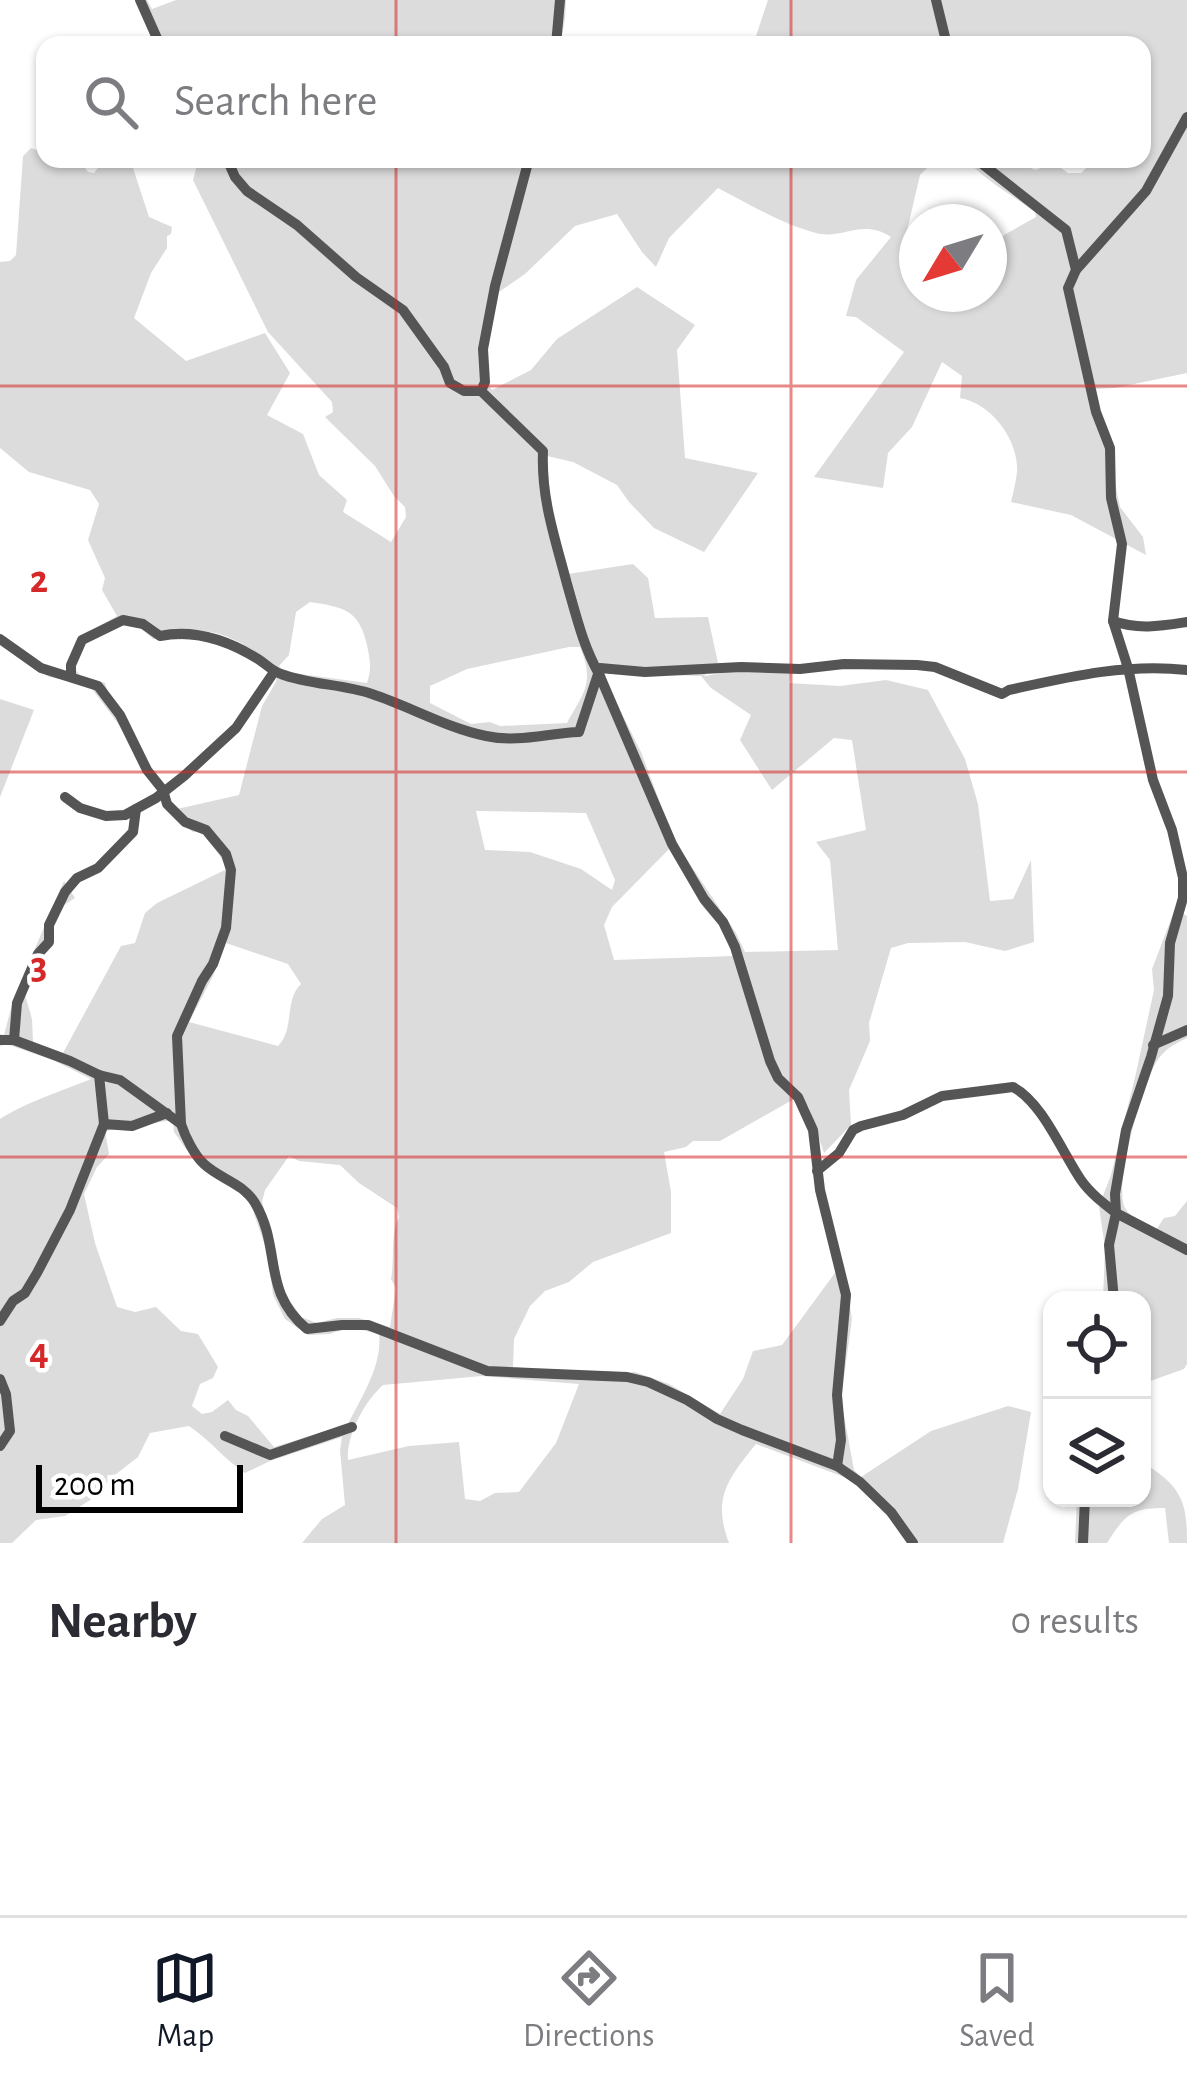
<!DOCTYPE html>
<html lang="en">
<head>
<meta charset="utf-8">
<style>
	body { margin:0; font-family:"Alegreya Sans",sans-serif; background:#f2f2f3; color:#2b2b33 }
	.controls { position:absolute; right:36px; bottom:36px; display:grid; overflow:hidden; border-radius:24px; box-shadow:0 3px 9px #0004 }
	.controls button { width:108px; height:108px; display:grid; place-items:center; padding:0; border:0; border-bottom:3px solid #e1e1e2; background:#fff; color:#2b2b33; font:60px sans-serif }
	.compass { position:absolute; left:899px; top:204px; width:108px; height:108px; border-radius:50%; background:#fff; box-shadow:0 3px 9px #0004; rotate:232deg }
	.scale { position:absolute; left:36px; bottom:30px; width:207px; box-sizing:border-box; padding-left:12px; border:6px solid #000; border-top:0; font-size:33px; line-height:42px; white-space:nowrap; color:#000; -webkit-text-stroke:9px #fff; paint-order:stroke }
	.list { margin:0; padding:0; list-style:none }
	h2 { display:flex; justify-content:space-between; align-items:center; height:156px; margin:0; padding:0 48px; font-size:51px }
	h2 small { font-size:39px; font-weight:400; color:#7c7c81 }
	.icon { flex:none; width:66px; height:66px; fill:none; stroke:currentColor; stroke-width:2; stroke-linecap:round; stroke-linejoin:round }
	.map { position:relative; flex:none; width:1187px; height:1543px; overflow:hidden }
	.search { position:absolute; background:#fff; box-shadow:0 3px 9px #0004; left:36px; right:36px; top:36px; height:132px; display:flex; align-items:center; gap:30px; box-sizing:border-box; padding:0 42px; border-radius:24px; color:#7c7c81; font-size:45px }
	.sheet { height:372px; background:#fff }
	nav { display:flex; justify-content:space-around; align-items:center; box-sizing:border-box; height:168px; border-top:3px solid #e1e1e2; background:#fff; font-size:33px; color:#7c7c81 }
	nav a { display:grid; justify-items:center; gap:6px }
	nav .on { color:#111827 }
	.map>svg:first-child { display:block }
	.green { fill:#dcdcdc; fill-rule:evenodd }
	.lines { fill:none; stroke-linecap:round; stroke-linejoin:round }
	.minor { stroke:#555; stroke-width:10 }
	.grid { fill:none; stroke:#d62828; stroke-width:3; stroke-opacity:0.55 }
	.grid-label { font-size:39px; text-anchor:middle; font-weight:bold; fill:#d62828; stroke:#fff; stroke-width:9; stroke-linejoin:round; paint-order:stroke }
</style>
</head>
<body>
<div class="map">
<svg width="1187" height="1543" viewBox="0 0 1187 1543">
	<rect width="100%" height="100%" fill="#fff"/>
	<!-- green -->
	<g class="green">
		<polygon points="136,0 147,0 152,9 176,0 566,0 565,19 560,45 155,45"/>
		<path d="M768,0h419v373l-72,15 -19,1 24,118 23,30 3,18 -75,-40 -60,-13c2,-9 5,-20 6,-30 2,-32 -26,-69 -57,-74l2,-22 -20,-14 -30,65 -24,26 -5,35 -69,-11 90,-125 -48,-35 -10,-1 10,-36 35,-43c-29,-19 -48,3 -75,-4 -34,-9 -67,-29 -98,-45l-49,50 -13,29 -14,-15 -25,-38 -42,12 -50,48 -26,18 -12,48 2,46 3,4 39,-20 26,-31 80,-52 58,38 -18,25 8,108 73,15 -54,79 -50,-24 -25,-26 -12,-17 -44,-23 -26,-6 1,41 20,77 65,-10 15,14 7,40 53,-1 10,46 -14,13 37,-6 51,1 -3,12 51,3 46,-6 42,10 37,69 13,45 12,97 23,-2 18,-39 3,82 -29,9 -40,-9 -57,1 -17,5 -22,75 1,18 -21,49 2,35 -27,28 -15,-45 -8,-13 -81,46h-27l-7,6 -22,5 7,40v41l-78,29 -24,20 -24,9 -15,15 -16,33 -1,28 94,7 28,-2 34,12 51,30 23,-35 10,-28 29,-6 61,-83 9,57 -11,80 13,71 7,7 70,-46 77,-25 23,6 -13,77 -15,54h-95l-1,-7 -55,-56 -96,-36c-28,35 -44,54 -27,99h-427l20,-24 23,-14 -5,-55 2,-13 -72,24 -25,12c-21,-14 -35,-33 -56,-47l-39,7 -12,24 -27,21 -13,17 -33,21 -29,4 -24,23h-12v-424c24,-16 62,-28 91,-40l-38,-19 -47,-16 -6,2v-12l4,1 10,-38 50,-116 11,17 -14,9 -36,88 7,24 1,23 30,11 58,-107 14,-3 10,-30 12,-10 70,-34c-6,-15 -17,-24 -26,-38l-8,1 -21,-16 5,-7 62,-14 23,-89 14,-24 2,-15c-33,-22 -54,-39 -97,-37v10l-7,-3 -21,2 -12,-11 -17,-3 -38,18 -12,25 6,7 25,8c5,21 23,24 21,51l-34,-45 -11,-6 -32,-6 -49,-32 65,28 13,-35 39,-22 -15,-26 3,-12 -17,-38 11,-36 -9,-14 -61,-18 -29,-24v-186l10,-1 6,-6 7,-99 8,-8 14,5v6l35,2 8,11 6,1 11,-14h29l-1,9 16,49 23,10 -1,7 -4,2v12l-16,25 -17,45 52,43 79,-28 25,40 -23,42 36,19 16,41 28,25 -4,12 48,30 15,-25 -1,-10 -11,-11 -19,-30 -50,-49 8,-5 -1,-10 -64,-70 -75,-152 4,-15 20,-6h719l-16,16 -14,60 11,7v52h72v-32l5,-2 10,-25 32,-18 -1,-5c-24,-18 -50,-31 -69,-53h47l22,11 19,-7 14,10h13l14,-14h47v-114h-389zM310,602c34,5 49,8 57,43 3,15 5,23 0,38l-82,-11 -6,-6 10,-11 7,-43zM569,647h11c15,36 4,45 -13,76l-67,3 -10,-4 -19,2 -41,-21v-17l37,-17zM605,673l96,3 10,12 40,27 -11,25 32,50 62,-52 18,2 14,90 -50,12 14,18 8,90 -93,2 -9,-19 -62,-93 -33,-88 -33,-66zM476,811l110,2 29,67 -3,10 -31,-21 -51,-17 -45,-2zM669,849l34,58 18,20 13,29 -120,4 -10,-35 8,-18zM226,943l62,21 13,20c-17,16 -6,45 -23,62l-89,-24 24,-46zM173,1120l1,12 22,31 38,24 17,18 17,49 5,41 12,24 23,16 22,-1 19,-7 30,7c4,30 -18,64 -31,90l-74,23 -26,-31 -12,-6 -8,-10 -16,12 -10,2 -10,-8 8,-22 13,-6 5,-11 -20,-33 -17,-3 -25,-24 -21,5 -18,-5 -22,-64 -11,-49 13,-27 12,-13 -4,-23zM289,1156l10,5 41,4 19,18 38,25 2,9c-9,17 -4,43 -8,62l5,9 -6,39 -31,-9h-22l-20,5 -16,-6 -19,-28 -6,-39 -14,-48 3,-12zM482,1376l97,8 -23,59 -37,49 -24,1 -15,8 -15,-2 -6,-57 -50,4 -61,14c-2,-25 17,-59 35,-75z"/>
		<polygon points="0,699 34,710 0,797"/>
		<path d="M1175,909l12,7v122c-13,6 -22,11 -30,23 -14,21 -44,125 -32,147 6,11 20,16 31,22l8,-12 11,-2 12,-15v163l-3,5 -42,15v-84h-39l2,-52 -6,-42 12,-31 25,-102 18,-83 -2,-21z"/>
		<path d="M1150,1467c33,22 37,38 37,76h-18l-4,-35c-34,0 -40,7 -58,35h-32l2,-45h65v-30z"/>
	</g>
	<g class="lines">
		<!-- minor -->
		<g class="minor">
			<polyline points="140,0 160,45"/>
			<polyline points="936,0 947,45"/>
			<polyline points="556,45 560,0"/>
			<polyline points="1187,117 1146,191 1076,270 1068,288 1096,412 1110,448 1111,498 1122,544 1113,621 1128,668 1153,780 1172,830 1183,878 1183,898 1170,943 1168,996 1151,1057 1126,1130 1115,1194 1116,1213 1187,1250"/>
			<path d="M227,159l8,18 12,14 50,34 59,52 47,33 41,57 6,16 14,8h17l62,60c-2,48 12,87 24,133 9,31 16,62 32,90l73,170 32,55 19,23 12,25 35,114 8,17 20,19 15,33 7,60 26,105 -9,100 4,45 -4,26"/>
			<polyline points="976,159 1066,230 1076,270"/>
			<polyline points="481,391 485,382 483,349 495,286 529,159"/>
			<path d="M1113,621c25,9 48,5 74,1"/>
			<path d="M0,639l41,29 57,18 22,29 27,55 16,20 4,14 18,18 21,8 20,24 5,16 -5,58 -13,36 -11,17 -25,55 4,88c4,12 13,31 23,40 16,15 39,19 51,39 27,45 6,88 52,126l35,-4h26l119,46 140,6 21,5 39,18 30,19 25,11 95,36 23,16 31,30 22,31"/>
			<path d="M71,676v-11l11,-25 41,-20 20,4 17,12c34,-7 69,5 98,23 8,5 14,12 23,15 29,11 62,10 91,20 39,13 75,34 114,42 32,7 62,-3 93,-4l21,-64 45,4 96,-5 59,2 44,-5 73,1 18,2 67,27 7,-4c59,-13 117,-27 178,-20"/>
			<polyline points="65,797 80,808 106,816 125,815 156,798 184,776 236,728 274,672"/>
			<polyline points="0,1040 14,1040 70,1061 99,1075 120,1080 181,1124"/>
			<polyline points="14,1040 17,1003 38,954 49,942 49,925 65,892 77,878 98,868 133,832 136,809"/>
			<polyline points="1153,1045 1187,1030"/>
			<polyline points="99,1075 104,1124"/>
			<path d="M817,1171l22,-18 14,-23 8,-4 42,-11 39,-19 71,-9c29,15 49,65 68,93 9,13 22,23 35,33l-7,32 5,55"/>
			<polyline points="0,1321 13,1301 25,1293 37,1273 70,1210 104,1124 132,1126 167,1113"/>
			<polyline points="0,1379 6,1394 10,1431 0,1446"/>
			<polyline points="225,1436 270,1455 352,1427"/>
			<polyline points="1083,1543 1085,1498"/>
		</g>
	</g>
	<!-- grid -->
	<path class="grid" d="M396,0v45M791,0v45M396,159v1384M791,159v1384M0,386h1187M0,772h1187M0,1157h1187"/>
	<g class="grid-label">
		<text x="39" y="592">2</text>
		<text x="39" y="978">3</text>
		<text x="39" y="1364">4</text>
	</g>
</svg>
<div class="controls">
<button><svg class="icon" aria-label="locate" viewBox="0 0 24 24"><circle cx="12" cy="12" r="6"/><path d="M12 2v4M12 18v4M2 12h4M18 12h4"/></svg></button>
<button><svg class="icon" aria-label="layers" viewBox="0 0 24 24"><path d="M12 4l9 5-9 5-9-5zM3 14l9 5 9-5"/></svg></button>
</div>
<svg class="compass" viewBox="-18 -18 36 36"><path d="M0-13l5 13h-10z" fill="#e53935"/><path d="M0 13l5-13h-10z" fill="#7c7c81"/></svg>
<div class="scale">200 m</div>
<div class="search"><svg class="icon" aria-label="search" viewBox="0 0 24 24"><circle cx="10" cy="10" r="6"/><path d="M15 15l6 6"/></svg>Search here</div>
</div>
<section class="sheet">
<h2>Nearby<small>0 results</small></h2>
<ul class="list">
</ul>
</section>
<nav>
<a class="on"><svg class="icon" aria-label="map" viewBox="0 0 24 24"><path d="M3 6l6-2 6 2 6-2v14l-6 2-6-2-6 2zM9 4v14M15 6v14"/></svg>Map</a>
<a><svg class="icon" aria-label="directions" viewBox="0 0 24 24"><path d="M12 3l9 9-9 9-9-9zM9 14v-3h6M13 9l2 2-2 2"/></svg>Directions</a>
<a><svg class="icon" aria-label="saved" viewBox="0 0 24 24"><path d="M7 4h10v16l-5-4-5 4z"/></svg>Saved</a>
</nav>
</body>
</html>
